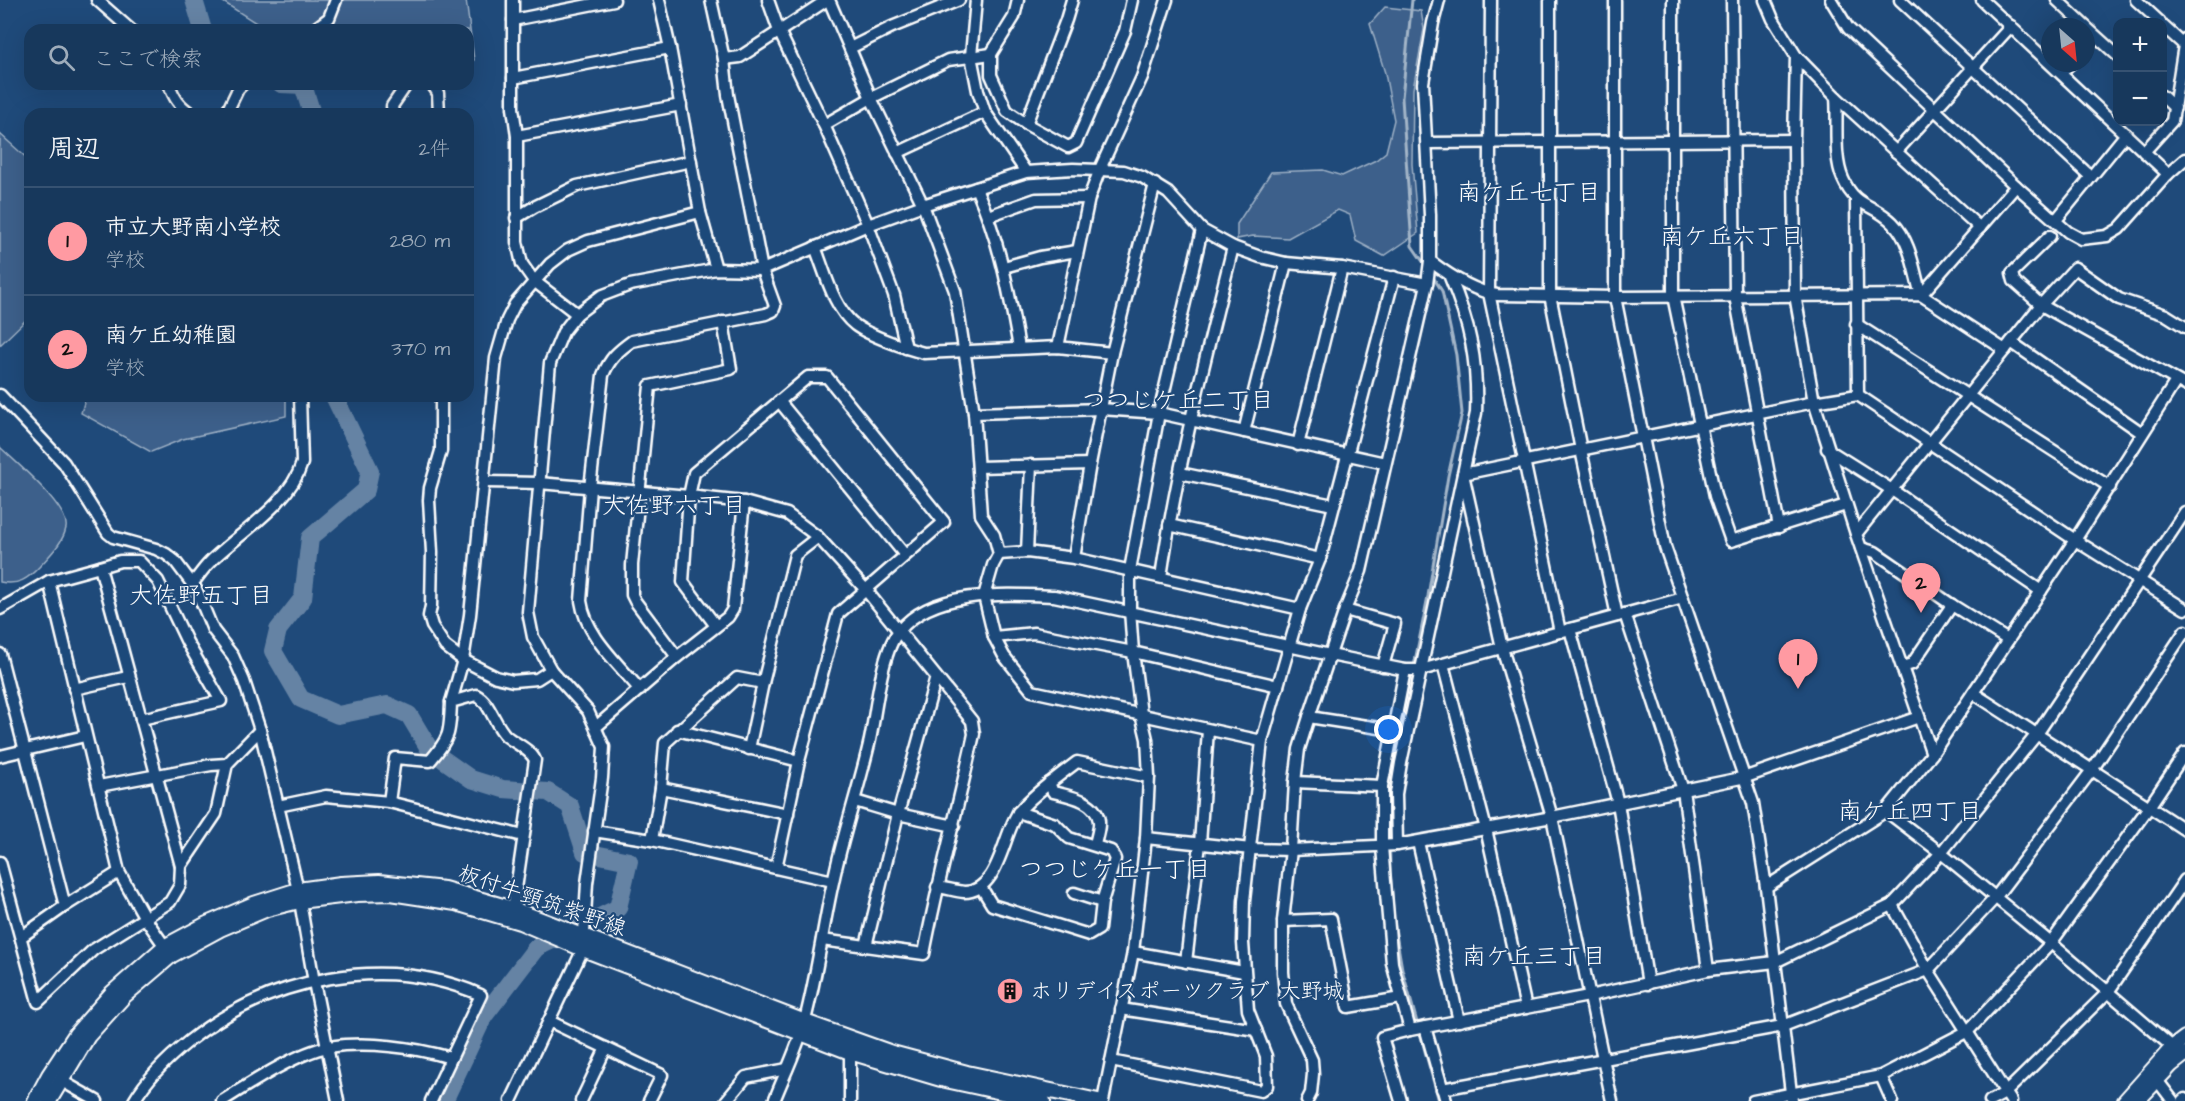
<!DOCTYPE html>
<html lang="ja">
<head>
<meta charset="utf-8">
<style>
	body { margin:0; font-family:"Architects Daughter","Klee One",sans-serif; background:#203f62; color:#f1f3f6 }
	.controls { position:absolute; right:18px; top:18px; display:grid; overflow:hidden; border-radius:12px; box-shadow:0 6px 24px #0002 }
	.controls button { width:54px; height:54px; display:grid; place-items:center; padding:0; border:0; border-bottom:2px solid #365272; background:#17385c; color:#f1f3f6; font:30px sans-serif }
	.compass { position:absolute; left:2041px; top:18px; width:54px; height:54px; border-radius:50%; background:#17385c; box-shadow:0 6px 24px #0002; rotate:153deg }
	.you { position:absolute; left:1389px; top:730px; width:21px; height:21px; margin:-15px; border:4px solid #fff; border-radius:50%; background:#1a73e8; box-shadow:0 0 0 9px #1a73e833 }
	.badge { display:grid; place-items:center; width:39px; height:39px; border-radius:50%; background:#ff9aa2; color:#111; font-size:20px; font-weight:700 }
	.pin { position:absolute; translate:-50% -50px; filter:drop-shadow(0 2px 3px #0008) }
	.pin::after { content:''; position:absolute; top:32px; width:21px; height:18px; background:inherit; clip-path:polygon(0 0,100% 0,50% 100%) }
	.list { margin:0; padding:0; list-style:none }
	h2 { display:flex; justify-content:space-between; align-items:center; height:78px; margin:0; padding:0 24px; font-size:26px }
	h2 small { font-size:20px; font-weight:400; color:#9eacbb }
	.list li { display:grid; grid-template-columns:39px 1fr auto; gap:18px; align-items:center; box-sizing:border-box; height:108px; padding:0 24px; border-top:2px solid #365272 }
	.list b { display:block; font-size:22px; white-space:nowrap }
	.list p { margin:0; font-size:20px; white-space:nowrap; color:#9eacbb }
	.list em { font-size:20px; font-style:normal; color:#9eacbb }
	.icon { flex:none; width:33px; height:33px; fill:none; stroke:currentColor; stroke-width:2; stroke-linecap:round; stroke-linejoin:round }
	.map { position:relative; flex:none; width:2185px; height:1101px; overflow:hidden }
	.search { position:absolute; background:#17385c; box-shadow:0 6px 24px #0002; left:24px; top:24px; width:450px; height:66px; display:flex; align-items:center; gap:15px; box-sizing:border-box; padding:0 21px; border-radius:18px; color:#9eacbb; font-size:22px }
	.panel { position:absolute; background:#17385c; box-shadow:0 6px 24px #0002; left:24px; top:108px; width:450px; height:294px; border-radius:18px }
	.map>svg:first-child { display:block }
	.green { fill:#3c618b; stroke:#9eb0c5; stroke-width:1.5 }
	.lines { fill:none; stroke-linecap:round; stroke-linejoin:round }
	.stream { stroke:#a3b5c8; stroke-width:3 }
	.river { stroke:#6583a4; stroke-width:18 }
	.minor-casing { stroke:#fff; stroke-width:15 }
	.major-casing { stroke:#fff; stroke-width:18 }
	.minor { stroke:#1f4a7a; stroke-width:10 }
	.major { stroke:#1f4a7a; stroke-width:14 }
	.labels { text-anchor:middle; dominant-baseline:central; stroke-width:4.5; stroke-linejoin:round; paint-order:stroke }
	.street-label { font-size:22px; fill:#fff; stroke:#1f4a7a }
	.poi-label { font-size:22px; fill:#fff; stroke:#1f4a7a; text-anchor:start }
	.neighbourhood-label { font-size:24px; fill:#fff; stroke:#1f4a7a }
</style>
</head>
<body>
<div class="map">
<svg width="2185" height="1101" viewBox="0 0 2185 1101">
	<rect width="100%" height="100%" fill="#1f4a7a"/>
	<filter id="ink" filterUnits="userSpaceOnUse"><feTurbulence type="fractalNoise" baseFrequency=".0167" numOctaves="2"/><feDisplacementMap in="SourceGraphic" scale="12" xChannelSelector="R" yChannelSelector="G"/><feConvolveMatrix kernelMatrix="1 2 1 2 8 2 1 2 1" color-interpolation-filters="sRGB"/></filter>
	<g filter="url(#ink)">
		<!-- green -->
		<g class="green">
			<polygon points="220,0 466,0 474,60 468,64 468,30 267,30"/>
			<polygon points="1385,7 1421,11 1424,29 1413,89 1412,164 1418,233 1384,256 1356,241 1350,215 1338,210 1288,238 1253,236 1237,239 1237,224 1271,172 1323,170 1342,176 1376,160 1386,152 1394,120 1385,73 1370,24"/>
			<polygon points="0,134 30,161 30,316 0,345"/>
			<polygon points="86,396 286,396 286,416 183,439 151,452 81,413"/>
			<path d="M0,447c15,15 70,60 66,81 -3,15 -17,28 -26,38 -12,13 -22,20 -40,16z"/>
		</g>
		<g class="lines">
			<!-- stream -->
			<g class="stream">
				<polyline points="1412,0 1402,98 1412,246 1426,266"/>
				<polyline points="1414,666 1428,596 1448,476 1462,413 1456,355 1442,291 1431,274"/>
				<polyline points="1412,673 1389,802 1390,872 1394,922 1402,969 1439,1101"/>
			</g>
			<!-- river -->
			<g class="river">
				<polyline points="194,0 203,30"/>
				<polyline points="281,84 303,85 312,114"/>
				<polyline points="334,396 370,471 366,490 310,538 303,598 278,630 273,651 301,699 338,715 387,705 409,715 430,750 471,779 503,789 548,792 570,806 585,852 629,861 618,908 536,948 484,1016 444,1101"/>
			</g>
			<defs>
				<g id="minor">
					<polyline points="97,0 131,30"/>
					<polyline points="513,0 513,108 517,136 517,242 522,264 534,281 577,314"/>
					<polyline points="659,0 670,48 700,212 716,269"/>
					<polyline points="768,0 779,31 824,125 868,225 894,295 906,348"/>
					<polyline points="829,0 871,98 923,205 955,291 974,413 981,515 994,535 999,554 993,565 984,596 994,637 1004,656 1032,691 1262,741"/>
					<polyline points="976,0 971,56 978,91 985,112 1026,172"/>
					<polyline points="1018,0 1014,17 991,54 991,75 1007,111 1026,124 1068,147 1076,143 1125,31 1132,0"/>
					<polyline points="1491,0 1489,293 1560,632"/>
					<polyline points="1550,0 1550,295 1581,450 1617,616"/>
					<polyline points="1615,0 1615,297 1665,547 1753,803 1766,887 1792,1101"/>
					<polyline points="1673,0 1673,296 1715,496 1731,541 1846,505"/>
					<polyline points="1732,0 1735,296 1779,527"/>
					<polyline points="1765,0 1773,19 1796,56 1836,97 1980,228"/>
					<polyline points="1831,0 1848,28 2016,186 2068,232 2081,239 2107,236 2119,229 2168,174 2185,159"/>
					<polyline points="1900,0 2090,176"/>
					<polyline points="1982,0 2168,174"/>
					<polyline points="2057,0 2086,27"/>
					<polyline points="2136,0 2160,22"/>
					<polyline points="513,20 614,0"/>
					<polyline points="2162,25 2184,45"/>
					<polyline points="2086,27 2118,56"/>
					<polyline points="313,30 329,18 336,0"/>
					<polyline points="2086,47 2096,37"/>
					<polyline points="850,48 892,27 959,0"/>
					<polyline points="1796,56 1794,140 1795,295 1814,402 1856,534"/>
					<polyline points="724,59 740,57 827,0"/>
					<polyline points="2061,73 2071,63"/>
					<polyline points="513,78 670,48"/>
					<path d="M169,84c5,14 10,22 23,30"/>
					<polyline points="432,84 438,93 439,114"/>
					<polyline points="2162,96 2175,108"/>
					<path d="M1836,97c2,24 -3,60 7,82 13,30 31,24 50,44 18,18 21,49 28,72"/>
					<polyline points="226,114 238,89 243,84"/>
					<polyline points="393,114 392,106 407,84"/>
					<polyline points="1026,124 1066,20 1072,0"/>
					<polyline points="824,125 871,98 948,60 991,54"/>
					<polyline points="517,136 681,105"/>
					<polyline points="1428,143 1794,140"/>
					<polyline points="1896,152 2011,26"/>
					<polyline points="2144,152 2172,121 2185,39"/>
					<polyline points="897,153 985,112"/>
					<path d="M976,188c24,54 33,103 43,160"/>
					<polyline points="1856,200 1858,395"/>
					<polyline points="988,216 1036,199 1089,198"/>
					<polyline points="516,218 534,207 577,186 691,161"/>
					<polyline points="2056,220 2126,134"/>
					<polyline points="2050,236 2012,273 2014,281 2041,305 2185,385"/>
					<path d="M815,247c10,24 18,61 40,78 13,10 52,24 69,28l134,-6 54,6"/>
					<path d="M1430,261c20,15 43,30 67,34l118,2 306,-2 84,55"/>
					<polyline points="1004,267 1040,257 1077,251"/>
					<polyline points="1921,295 2016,186"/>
					<polyline points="1856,324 2110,487"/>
					<polyline points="2011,342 2142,433"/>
					<polyline points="1058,347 1089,198 1100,169 1142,77 1167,0"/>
					<polyline points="0,395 64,463 108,533 113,537 156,549 166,554 175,561 196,589 213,630 233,656 244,681 260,730 298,890 314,982 338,1101"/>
					<polyline points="441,396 441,451 430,488 429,500 432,552 431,606 429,616 432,626 445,646 463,660 496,677 513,681 537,679 551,670"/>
					<polyline points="779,401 905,555"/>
					<polyline points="974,413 1101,409 1159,413 1385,463"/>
					<polyline points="1244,432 1286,263"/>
					<polyline points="1298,445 1342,268"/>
					<polyline points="1827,449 1892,490 2041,591"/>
					<polyline points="978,467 1090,464"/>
					<polyline points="1180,473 1333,505"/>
					<polyline points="1463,474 1814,402 1858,395 2075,540 2185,609"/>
					<polyline points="1463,474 1502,648 1552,817 1612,1101"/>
					<path d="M484,482l55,1 150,13 55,6 43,12 31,23 47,52 107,132 2,13c-16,74 -36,146 -50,220l-102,-14"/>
					<polyline points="1169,525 1320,559"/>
					<polyline points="1861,548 1875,552 1952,605 2008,640"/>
					<polyline points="1027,552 1031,465"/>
					<polyline points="999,554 1027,552 1074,558 1300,609"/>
					<polyline points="1074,558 1090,464 1112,353 1155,184"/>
					<polyline points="100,567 120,561 139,561 158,581 187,642 221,701 141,719"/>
					<path d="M1161,577c16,-111 45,-221 72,-330"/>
					<polyline points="49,581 119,872 145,918 168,951"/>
					<path d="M192,584c6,-7 11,-15 18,-22 29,-29 80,-58 92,-99l-2,-67"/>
					<polyline points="0,609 49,581 100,567 181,866"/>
					<polyline points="1345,610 1395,624 1383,666"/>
					<polyline points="1625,614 1683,790 1708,970"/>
					<polyline points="716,626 683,582 689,496 694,473 808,377 827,377 944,522 838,614 799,761 776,868"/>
					<polyline points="1570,629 1618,803 1648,984"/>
					<polyline points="994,637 1034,633 1133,652 1278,686"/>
					<polyline points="0,654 65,906"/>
					<polyline points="677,657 635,601 632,595 632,565 650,386 731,369 723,322"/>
					<polyline points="1443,664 1486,829 1526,1008"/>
					<polyline points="1902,667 1912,664 1952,605"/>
					<polyline points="1405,670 1382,786 1382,847 1392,963 1410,1030 1589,996 1708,970 1775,962 1892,905 1941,853 2037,734 2185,512"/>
					<polyline points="74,689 128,677"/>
					<path d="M640,690c-22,-27 -54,-54 -59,-89l9,-113 13,-113c7,-17 15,-24 29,-34l134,-27 7,-3 2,-5 -13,-36 -34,-175 -4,-36 -13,-59"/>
					<polyline points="1973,693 2185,830"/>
					<polyline points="451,702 463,660 470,615 496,358 507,320 515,304 550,264 568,250 588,241 700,212"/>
					<polyline points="1309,717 1392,730"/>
					<polyline points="596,727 677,657 728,617 733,609 744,502"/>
					<polyline points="677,730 799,761"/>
					<polyline points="749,749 763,683 795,555 818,537"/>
					<polyline points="1932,754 1856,534 2041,305 2075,268 2119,299 2166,315 2185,327"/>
					<polyline points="0,756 85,736"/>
					<polyline points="1295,782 1382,786"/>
					<path d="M1049,783l4,9c16,4 43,8 46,29 1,7 -3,17 -4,24"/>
					<polyline points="99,786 211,765 227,764"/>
					<polyline points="661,788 788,814"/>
					<polyline points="855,801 898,814 954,826"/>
					<path d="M389,802l6,-44 35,3c20,-23 20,-28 21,-59l25,-7c14,7 18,29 30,41 10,8 24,13 29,24l-22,149"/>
					<polyline points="278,806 326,796 389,802 523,836"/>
					<polyline points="1886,811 1941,853 2051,943 2177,1051"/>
					<polyline points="594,831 652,840 833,881"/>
					<polyline points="1146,838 1251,849 1291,850 1397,845 1552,817 1746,777 1919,717"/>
					<polyline points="652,840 661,788 665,743 737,678 763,683"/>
					<polyline points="1418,842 1459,1021"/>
					<path d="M1397,845l-1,-51 5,-31 75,-350c2,-51 -6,-89 -26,-136"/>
					<polyline points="0,862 38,1002 93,950 170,902 180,885 181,866 216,814 227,764 260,730"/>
					<path d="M937,887c9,1 18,4 27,5 35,0 39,-58 54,-79 11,-16 43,-39 59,-51l72,15"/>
					<polyline points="981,887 992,905 1089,935 1099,929 1102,902 1115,859 1111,851 1069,838 1055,824 1018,812"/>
					<polyline points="1766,887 1886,811 1932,754 2075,540 2176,381"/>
					<polyline points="1074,893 1102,902"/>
					<polyline points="1892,905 1928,970 2011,1101"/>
					<polyline points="1283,921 1331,919 1348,1007 1401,998"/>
					<polyline points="21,937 65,906 119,872"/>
					<polyline points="866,946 898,814 936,677"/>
					<polyline points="1133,952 1244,972"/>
					<polyline points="1186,962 1200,844 1208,730"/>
					<polyline points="1121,1009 1256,1030"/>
					<polyline points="549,1021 662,1075 649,1101"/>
					<polyline points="1425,1027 1446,1101"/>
					<polyline points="1111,1061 1261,1091 1267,1086 1266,1056 1248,1010 1243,943 1244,901 1262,741 1300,609 1320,559 1394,277"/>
					<polyline points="1881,1076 1892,1101"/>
					<polyline points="60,1080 97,1101"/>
					<polyline points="2157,1080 2173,1101"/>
					<polyline points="1442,1089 1783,1026 1928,970 1995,898 2092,770 2185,631"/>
					<path d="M134,1101c14,-24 34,-43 55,-60 81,-64 196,-88 292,-46l-50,106"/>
					<path d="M222,1101c27,-17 76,-49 106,-54 40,-6 85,0 123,11"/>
					<polyline points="511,1101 583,949 587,883 602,778 604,747 588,711 551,670 533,637 528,612 550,363 563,332 577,314 601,296 630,285 716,269 762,270 868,225 923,205 1026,172 1073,169 1124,171 1142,177 1168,193 1202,230 1233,247 1260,257 1286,263 1342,268 1427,284"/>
					<polyline points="581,1101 606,1048"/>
					<polyline points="726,1101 746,1077 787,1069"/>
					<path d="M774,1101c10,-26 24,-53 31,-81 12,-45 18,-93 28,-138 10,-48 26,-94 37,-142 6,-28 11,-88 29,-109 34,-42 107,-37 155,-35l276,59 75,15h16l262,-72"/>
					<polyline points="850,1101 850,1052"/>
					<polyline points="1103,1101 1133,952 1146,838 1149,777 1147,739 1141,714 1133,652 1130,610 1130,570 1159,413 1202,230"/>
					<polyline points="1307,1101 1311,1093 1313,1074 1312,1060 1286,1004 1283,972 1283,921 1291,850 1295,782 1299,749 1309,717 1345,610 1361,571 1427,284 1430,261 1430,215 1423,83 1433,23 1439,0"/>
					<polyline points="1401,1101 1382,1037 1410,1030"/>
					<polyline points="1753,1101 1881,1076 1968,1031 2051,943 2149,807 2185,753"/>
					<polyline points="1990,1101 2005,1093 2108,992 2185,880"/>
					<polyline points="2183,1101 2185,1099"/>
				</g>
				<g id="major">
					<polyline points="35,1101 49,1075 76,1034 112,993 164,947 207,924 254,904 298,890 341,884 379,882 444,889 513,909 805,1022 892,1053 967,1073 1098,1101"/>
					<polyline points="49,1101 88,1036 124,996 172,955 220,929 267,909 299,901 357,894 391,893 456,903 520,922 583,949 850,1052 941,1079 1043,1101"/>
					<polyline points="2125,1101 2173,1047 2185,1038"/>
					<polyline points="2137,1101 2171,1065 2185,1054"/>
				</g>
			</defs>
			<!-- minor casing -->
			<use href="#minor" class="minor-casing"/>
			<!-- major casing -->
			<use href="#major" class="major-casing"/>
			<!-- minor -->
			<use href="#minor" class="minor"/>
			<!-- major -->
			<use href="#major" class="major"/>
		</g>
	</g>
	<!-- icons -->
	<defs>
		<symbol id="building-disc" viewBox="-11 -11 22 22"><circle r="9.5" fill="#ff9aa2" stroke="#1f4a7a"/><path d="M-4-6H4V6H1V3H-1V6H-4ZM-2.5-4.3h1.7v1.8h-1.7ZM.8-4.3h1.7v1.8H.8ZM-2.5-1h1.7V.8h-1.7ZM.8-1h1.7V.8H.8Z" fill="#111"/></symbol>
	</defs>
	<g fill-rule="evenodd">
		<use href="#building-disc" x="995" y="976" width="30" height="30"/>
	</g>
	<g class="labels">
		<!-- street labels -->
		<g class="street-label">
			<text transform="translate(542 901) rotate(19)">板付牛頸筑紫野線</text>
		</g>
		<!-- poi labels -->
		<g class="poi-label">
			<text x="1030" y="991">ホリデイスポーツクラブ 大野城</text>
		</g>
		<!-- neighbourhood labels -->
		<g class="neighbourhood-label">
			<text x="1529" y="193">南ケ丘七丁目</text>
			<text x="1732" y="237">南ケ丘六丁目</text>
			<text x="1178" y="401">つつじケ丘二丁目</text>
			<text x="674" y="506">大佐野六丁目</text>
			<text x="201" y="596">大佐野五丁目</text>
			<text x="1910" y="812">南ケ丘四丁目</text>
			<text x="1115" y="870">つつじケ丘一丁目</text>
			<text x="1534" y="957">南ケ丘三丁目</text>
		</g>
	</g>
</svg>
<div class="controls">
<button>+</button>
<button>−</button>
</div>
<svg class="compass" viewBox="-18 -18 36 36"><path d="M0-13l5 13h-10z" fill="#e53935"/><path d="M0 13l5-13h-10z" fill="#9eacbb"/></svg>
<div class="you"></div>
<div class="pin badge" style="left:1798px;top:689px">1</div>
<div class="pin badge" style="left:1921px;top:613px">2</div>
<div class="search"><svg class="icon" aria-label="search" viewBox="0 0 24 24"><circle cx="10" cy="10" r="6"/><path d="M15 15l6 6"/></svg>ここで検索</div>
<section class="panel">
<h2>周辺<small>2件</small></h2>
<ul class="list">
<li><span class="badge">1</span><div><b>市立大野南小学校</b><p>学校</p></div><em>280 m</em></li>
<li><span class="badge">2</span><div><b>南ケ丘幼稚園</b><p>学校</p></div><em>370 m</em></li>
</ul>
</section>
</div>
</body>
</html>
